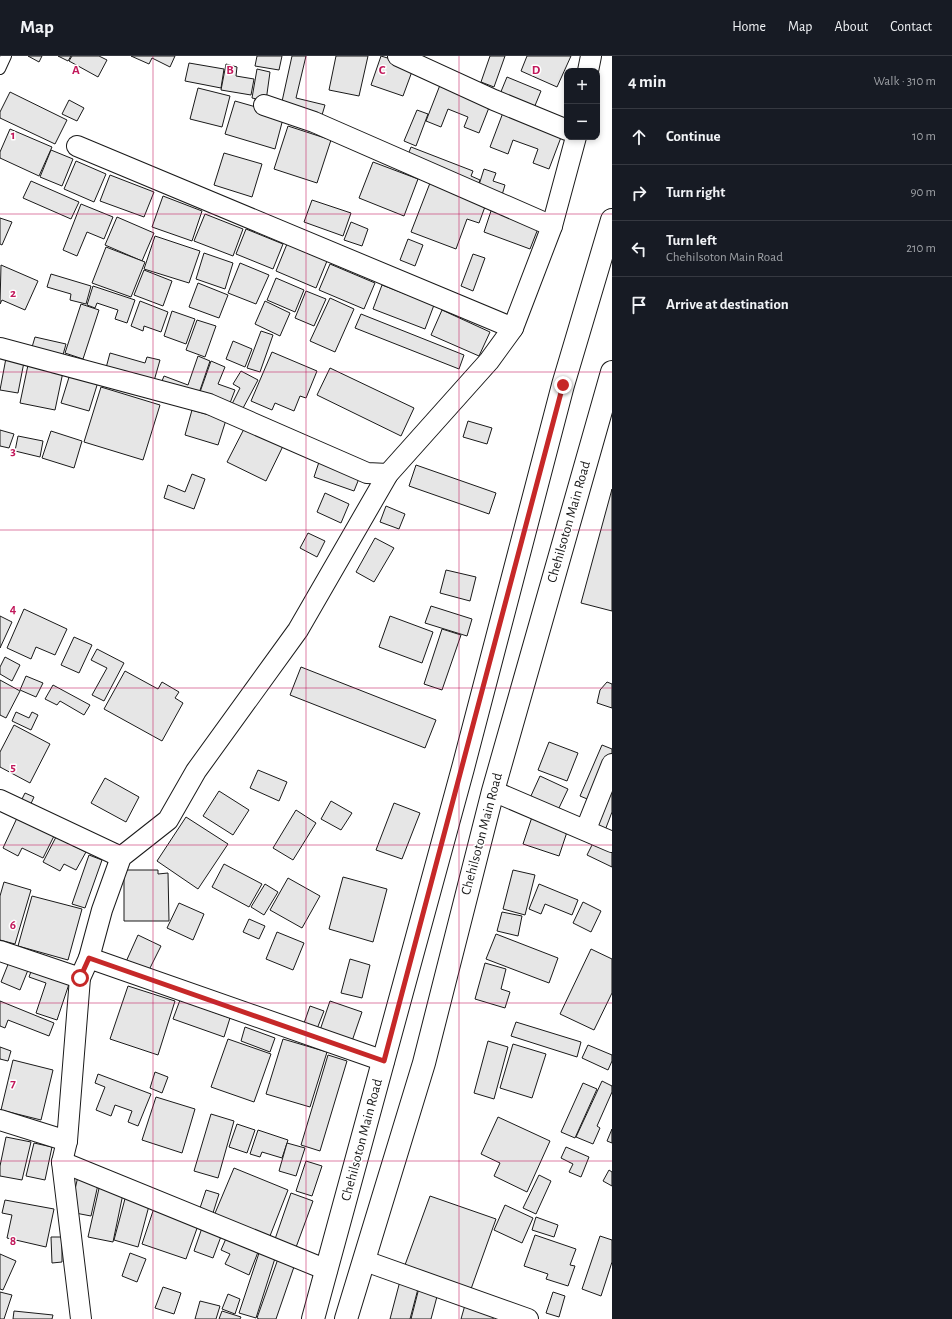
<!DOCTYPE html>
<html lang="en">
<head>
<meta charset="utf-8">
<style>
	body { margin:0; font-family:"Alegreya Sans",sans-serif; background:#20242c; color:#f1f3f6 }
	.controls { position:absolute; right:12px; top:12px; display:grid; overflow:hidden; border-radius:8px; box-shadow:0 2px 6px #0003 }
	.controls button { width:36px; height:36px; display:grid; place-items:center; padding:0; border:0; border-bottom:1px solid #363941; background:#171b24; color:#f1f3f6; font:20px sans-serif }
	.stop { position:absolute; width:12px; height:12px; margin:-9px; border:3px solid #c62828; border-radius:50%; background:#fff }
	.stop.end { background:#c62828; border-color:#fff; box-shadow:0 1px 4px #0008 }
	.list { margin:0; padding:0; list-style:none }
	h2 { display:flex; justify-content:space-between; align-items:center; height:52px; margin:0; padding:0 16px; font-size:17px }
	h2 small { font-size:13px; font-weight:400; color:#9ea1a6 }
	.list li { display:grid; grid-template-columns:26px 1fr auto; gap:12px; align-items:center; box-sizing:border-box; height:56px; padding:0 16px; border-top:1px solid #363941 }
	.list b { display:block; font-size:15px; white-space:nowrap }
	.list p { margin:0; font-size:13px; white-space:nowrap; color:#9ea1a6 }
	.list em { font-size:13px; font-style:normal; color:#9ea1a6 }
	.icon { flex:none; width:22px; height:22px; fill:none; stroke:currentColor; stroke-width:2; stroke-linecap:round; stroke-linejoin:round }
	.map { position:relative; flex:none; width:612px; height:1263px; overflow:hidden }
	header { display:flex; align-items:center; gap:24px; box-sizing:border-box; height:56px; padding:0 20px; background:#171b24; border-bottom:1px solid #363941 }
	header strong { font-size:19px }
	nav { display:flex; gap:22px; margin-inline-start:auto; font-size:14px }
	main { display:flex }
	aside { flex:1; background:#171b24 }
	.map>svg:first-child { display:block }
	.building { fill:#e6e6e6; stroke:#1a1a1a }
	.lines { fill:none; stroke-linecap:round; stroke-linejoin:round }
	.lane-casing { stroke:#1a1a1a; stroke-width:12 }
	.street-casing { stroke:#1a1a1a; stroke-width:22 }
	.secondary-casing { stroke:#1a1a1a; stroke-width:24 }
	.lane { stroke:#fff; stroke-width:10 }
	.street { stroke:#fff; stroke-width:20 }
	.secondary { stroke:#fff; stroke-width:22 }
	.route { stroke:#c62828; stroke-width:5 }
	.grid { fill:none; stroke:#c2185b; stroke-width:1; stroke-opacity:0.55 }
	.labels { text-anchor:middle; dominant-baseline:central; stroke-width:3; stroke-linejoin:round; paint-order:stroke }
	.street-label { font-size:14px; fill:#1a1a1a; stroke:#fff }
	.grid-label { font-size:13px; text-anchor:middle; font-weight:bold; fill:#c2185b; stroke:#fff; stroke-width:3; stroke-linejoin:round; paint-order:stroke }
</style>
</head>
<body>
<header>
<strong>Map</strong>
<nav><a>Home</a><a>Map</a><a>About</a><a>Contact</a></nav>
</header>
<main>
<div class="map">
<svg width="612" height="1263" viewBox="0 0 612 1263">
	<rect width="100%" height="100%" fill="#fff"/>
	<!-- building -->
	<g class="building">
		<polygon points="28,0 42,0 39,6"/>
		<polygon points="58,0 71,0 68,5"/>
		<polygon points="72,0 99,0 107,4 98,21 69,5"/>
		<polygon points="131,0 175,0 170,11 152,2 149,8"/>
		<polygon points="257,0 282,0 279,14 255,10"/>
		<polygon points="292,0 306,0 296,42 325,49 322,59 281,50"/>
		<polygon points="336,0 368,0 359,40 329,34"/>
		<polygon points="381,0 414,10 403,40 371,29"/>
		<polygon points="490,0 505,0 494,31 481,26"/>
		<polygon points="527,0 571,0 557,31 521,15"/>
		<polygon points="189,7 224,13 221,32 185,25"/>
		<polygon points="226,8 237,11 236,20 254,23 251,39 221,34"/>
		<polygon points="257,13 270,16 266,45 252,42"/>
		<polygon points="507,21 541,35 534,52 500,38"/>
		<polygon points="440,29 490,49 479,77 464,71 468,61 448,53 441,71 426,65"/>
		<polygon points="198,32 230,40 222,71 190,63"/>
		<polygon points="10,36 67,64 55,88 0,62 0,56"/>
		<polygon points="69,44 84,52 77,65 62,58"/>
		<polygon points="235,45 284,59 275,93 225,78"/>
		<polygon points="417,54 428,58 416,90 404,85"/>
		<polygon points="504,54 563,76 549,113 533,107 538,93 513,84 508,98 490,91"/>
		<polygon points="288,70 331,84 317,127 274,113"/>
		<polygon points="10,73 52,91 39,120 0,102 0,96"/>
		<polygon points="411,91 473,115 471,120 480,124 477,132 406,104"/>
		<polygon points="51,94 73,103 62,130 40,121"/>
		<polygon points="224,97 262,108 252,141 214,129"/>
		<polygon points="76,105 106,118 94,146 64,133"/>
		<polygon points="373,106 418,123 404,160 359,142"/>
		<polygon points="484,113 496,117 493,125 505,129 502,139 478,132"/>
		<polygon points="110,119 154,136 144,161 100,145"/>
		<polygon points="31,125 79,146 71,163 23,142"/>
		<polygon points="430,127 486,148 479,167 467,163 456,193 411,176"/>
		<polygon points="163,140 202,155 192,185 152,171"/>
		<polygon points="312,144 351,157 343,180 304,166"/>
		<polygon points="81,148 113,161 104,183 87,176 77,200 63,194"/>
		<polygon points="492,152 539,170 530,193 484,176"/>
		<polygon points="205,158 243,173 233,200 194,185"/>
		<polygon points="117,161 154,177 142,205 105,189"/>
		<polygon points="0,162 12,166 2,189 0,188"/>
		<polygon points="351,166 368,173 362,190 344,184"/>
		<polygon points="246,173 283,188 273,213 236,198"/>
		<polygon points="155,180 200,195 189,227 144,213"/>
		<polygon points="408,183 423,189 415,210 400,204"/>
		<polygon points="287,188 327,205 316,232 276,215"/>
		<polygon points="106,191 145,206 131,241 92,227"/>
		<polygon points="204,197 233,207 225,233 196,223"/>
		<polygon points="473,198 485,202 473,235 461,230"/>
		<polygon points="240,207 269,219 256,248 228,237"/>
		<polygon points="330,208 375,227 364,253 319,234"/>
		<polygon points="1,209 38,225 25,254 2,244 0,248"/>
		<polygon points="144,214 172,225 163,250 134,239"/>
		<polygon points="51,218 91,230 86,248 70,244 71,238 47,231"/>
		<polygon points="276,222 304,234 295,256 267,244"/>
		<polygon points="198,227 228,239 219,262 189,251"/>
		<polygon points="382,229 434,249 425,273 373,253"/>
		<polygon points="93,230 135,244 127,267 115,263 118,254 97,247 95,252 87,249"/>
		<polygon points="306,235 326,243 314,270 295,262"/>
		<polygon points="330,242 354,253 335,296 310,285"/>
		<polygon points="140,245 168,256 161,276 144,270 143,275 131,270"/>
		<polygon points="265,245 290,257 280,280 255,268"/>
		<polygon points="81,248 99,254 83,303 65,297"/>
		<polygon points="442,254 490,276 479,300 431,279"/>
		<polygon points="172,255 195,263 186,288 164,280"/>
		<polygon points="361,258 464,299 459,313 355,272"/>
		<polygon points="197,264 216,270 205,301 186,294"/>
		<polygon points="261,275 273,279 260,316 247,312"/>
		<polygon points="35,281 66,288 61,306 30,298"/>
		<polygon points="233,285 252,293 245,311 226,303"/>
		<polygon points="272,296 317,315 306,342 300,340 294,355 275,347 272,354 251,345"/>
		<polygon points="110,297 145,307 147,301 160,304 154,325 106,312"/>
		<polygon points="198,300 210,305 197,343 160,330 164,320 188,329"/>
		<polygon points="6,302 24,306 18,337 0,334"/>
		<polygon points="211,305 225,311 218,328 235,334 230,347 200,336"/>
		<polygon points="28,309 63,316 55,354 20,347"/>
		<polygon points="330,312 414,352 401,380 317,339"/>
		<polygon points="241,315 258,324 242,354 232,348 240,332 233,328"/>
		<polygon points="70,318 98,326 89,355 61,347"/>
		<polygon points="101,331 160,349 143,404 84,386"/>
		<polygon points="192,354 226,364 218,389 185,379"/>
		<polygon points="468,365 492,372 487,388 463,381"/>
		<polygon points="246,369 284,388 266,425 227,406"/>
		<polygon points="0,374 14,378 9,392 0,390"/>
		<polygon points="51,375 82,385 74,412 42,402"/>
		<polygon points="18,380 43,385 40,401 15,395"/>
		<polygon points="319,406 360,420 354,435 314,421"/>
		<polygon points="416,409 496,437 489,458 409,430"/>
		<polygon points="192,418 205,423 194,453 164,442 168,429 185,436"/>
		<polygon points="612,433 612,555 581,547"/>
		<polygon points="325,437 349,448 341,467 317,456"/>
		<polygon points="386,450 405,458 399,473 380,466"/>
		<polygon points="308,477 325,485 317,501 300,492"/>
		<polygon points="375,482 394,492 374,526 356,516"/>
		<polygon points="446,514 476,521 470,545 440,537"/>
		<polygon points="431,550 472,563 467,580 425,567"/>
		<polygon points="24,553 67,573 55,599 36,591 31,603 7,592"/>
		<polygon points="0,560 12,566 0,592"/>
		<polygon points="390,560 433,576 422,607 379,591"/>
		<polygon points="442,573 461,579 442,634 424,628"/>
		<polygon points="74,581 92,589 79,617 61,609"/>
		<polygon points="97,593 124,607 104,645 92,639 107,612 91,604"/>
		<polygon points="5,601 20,609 12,625 0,618 0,611"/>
		<polygon points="301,611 436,664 425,692 290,639"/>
		<polygon points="125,615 158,633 162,626 179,636 175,642 183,647 162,685 104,653"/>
		<polygon points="26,620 43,627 36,641 20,634"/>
		<polygon points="0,624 20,635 6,662 0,659"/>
		<polygon points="607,626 612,628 612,652 597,647 600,634"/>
		<polygon points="53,629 90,649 84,659 60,645 57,649 45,643"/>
		<polygon points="16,656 29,662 32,656 38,659 31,674 12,665"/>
		<polygon points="14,669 50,688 30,727 0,711 0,696"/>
		<polygon points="549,686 578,697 567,725 538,714"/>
		<polygon points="602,689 612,693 612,699 592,745 580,740"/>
		<polygon points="258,714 287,726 279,745 250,732"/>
		<polygon points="540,720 568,733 558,754 530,742"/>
		<polygon points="105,722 139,741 126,766 91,747"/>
		<polygon points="612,734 612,756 604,777 589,771"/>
		<polygon points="219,735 249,754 233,779 203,760"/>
		<polygon points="25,737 34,741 28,754 19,749"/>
		<polygon points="331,745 352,757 341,774 321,763"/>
		<polygon points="394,747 420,757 402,803 376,794"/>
		<polygon points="296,754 316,767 293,804 273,792"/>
		<polygon points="533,758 569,770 559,800 523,788"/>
		<polygon points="186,761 228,788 198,833 157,805"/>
		<polygon points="17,762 54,780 43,802 22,792 18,800 3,792"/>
		<polygon points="56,781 86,796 76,814 64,808 60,815 43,806"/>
		<polygon points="594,785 612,793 612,811 587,799"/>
		<polygon points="89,799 102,804 85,852 72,848"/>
		<polygon points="224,808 262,828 249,851 212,831"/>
		<polygon points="124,814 158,814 158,818 168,817 169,865 124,865"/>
		<polygon points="513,814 535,819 525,859 503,853"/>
		<polygon points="343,821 387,833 373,886 329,873"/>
		<polygon points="288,822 320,840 302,872 270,854"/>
		<polygon points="4,826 31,834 15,888 0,884 0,840"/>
		<polygon points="265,828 278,836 264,859 251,851"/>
		<polygon points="539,828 578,844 572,859 545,848 541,858 529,853"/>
		<polygon points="32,840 82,853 68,904 18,890"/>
		<polygon points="583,846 601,855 591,876 573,867"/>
		<polygon points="179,847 204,858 193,884 167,872"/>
		<polygon points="502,856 522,860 518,880 497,875"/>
		<polygon points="249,863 265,870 259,883 243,876"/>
		<polygon points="277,876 304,887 293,914 266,903"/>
		<polygon points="496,878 558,902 549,927 486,903"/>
		<polygon points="138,879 161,890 147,918 125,908"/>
		<polygon points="591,893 612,903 612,937 594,974 560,958"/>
		<polygon points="11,901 30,909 20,934 1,926"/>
		<polygon points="350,903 370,909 362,942 341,937"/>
		<polygon points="485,907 506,913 501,933 510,936 505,952 475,943"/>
		<polygon points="33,910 71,922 57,964 36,957 46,927 29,921"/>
		<polygon points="128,930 175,945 158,999 110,983"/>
		<polygon points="180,944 230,962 224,981 173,963"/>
		<polygon points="0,945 54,967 49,980 8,964 5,972 0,970"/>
		<polygon points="330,945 362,956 350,991 318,980"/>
		<polygon points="310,950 324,955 315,978 302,973"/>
		<polygon points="516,966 581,986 577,1001 511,980"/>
		<polygon points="245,971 275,982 270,996 241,985"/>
		<polygon points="228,983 271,998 254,1046 211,1031"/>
		<polygon points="283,983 327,996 310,1051 266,1038"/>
		<polygon points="488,985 508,991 494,1043 474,1037"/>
		<polygon points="513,988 546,998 532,1042 500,1032"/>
		<polygon points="588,989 612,999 612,1005 608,1014 582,1002"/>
		<polygon points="0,991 11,995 8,1005 0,1003"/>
		<polygon points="328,999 347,1005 320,1095 301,1089"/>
		<polygon points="13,1004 53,1014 41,1064 1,1054"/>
		<polygon points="155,1016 168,1021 162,1037 150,1032"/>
		<polygon points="98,1018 151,1038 138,1070 128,1066 132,1055 115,1049 111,1060 96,1054 105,1031 95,1027"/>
		<polygon points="602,1025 612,1030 612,1036 597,1070 600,1072 593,1088 576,1081"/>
		<polygon points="583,1027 597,1033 575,1082 561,1076"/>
		<polygon points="156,1041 195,1053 182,1097 142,1084"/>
		<polygon points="211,1058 234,1065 218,1122 194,1115"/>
		<polygon points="498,1061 550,1085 527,1136 494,1120 500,1107 481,1098"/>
		<polygon points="237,1068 255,1074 247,1097 229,1091"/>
		<polygon points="612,1073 612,1087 607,1085"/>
		<polygon points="258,1074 288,1084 282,1102 262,1096 260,1101 250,1098"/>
		<polygon points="6,1081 31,1086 22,1124 0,1120 0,1110"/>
		<polygon points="34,1087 52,1091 45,1124 26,1120"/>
		<polygon points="287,1087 305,1092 296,1120 279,1115"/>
		<polygon points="566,1091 589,1101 581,1121 569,1116 573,1108 561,1102"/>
		<polygon points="306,1105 322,1110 312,1140 296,1135"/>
		<polygon points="234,1112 288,1134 268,1185 213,1162"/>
		<polygon points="609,1114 612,1116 612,1130 603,1125"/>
		<polygon points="539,1119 551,1125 536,1158 523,1152"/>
		<polygon points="78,1120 99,1124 91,1160 70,1156"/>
		<polygon points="100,1128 124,1133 113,1186 88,1181"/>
		<polygon points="206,1134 219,1138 212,1160 199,1155"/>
		<polygon points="291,1137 313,1145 295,1194 274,1186"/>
		<polygon points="126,1139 150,1146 138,1191 114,1184"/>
		<polygon points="430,1140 496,1163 471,1233 405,1209"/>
		<polygon points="5,1144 54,1153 46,1191 7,1182 12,1159 2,1157"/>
		<polygon points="155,1149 200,1164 186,1203 142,1188"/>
		<polygon points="505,1149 533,1162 522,1187 494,1174"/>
		<polygon points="536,1161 558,1169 554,1181 532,1174"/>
		<polygon points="203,1169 223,1175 213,1202 194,1195"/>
		<polygon points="228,1178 260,1191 249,1219 225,1208 230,1198 221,1194"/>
		<polygon points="535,1179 576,1193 570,1209 575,1210 568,1230 546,1223 548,1218 524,1210"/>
		<polygon points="600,1180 612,1184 612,1206 601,1240 582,1233"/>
		<polygon points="51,1181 62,1181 62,1206 52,1207"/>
		<polygon points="261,1191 277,1196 256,1262 239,1257"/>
		<polygon points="130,1197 146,1203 137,1226 122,1220"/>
		<polygon points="0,1198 16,1205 3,1234 0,1233"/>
		<polygon points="279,1200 296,1205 276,1263 259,1263 257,1262"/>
		<polygon points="400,1225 419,1229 410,1263 390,1263"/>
		<polygon points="420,1228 439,1233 431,1263 411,1263"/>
		<polygon points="163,1231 181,1237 174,1258 155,1252"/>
		<polygon points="0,1236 12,1239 4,1263 0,1263"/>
		<polygon points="553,1236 565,1240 559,1261 546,1257"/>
		<polygon points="228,1238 240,1243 235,1258 222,1253"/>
		<polygon points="200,1245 220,1250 216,1263 195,1263"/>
		<polygon points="465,1249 495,1257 493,1263 461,1263"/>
		<polygon points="14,1255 53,1259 52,1263 13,1263"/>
		<polygon points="222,1255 241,1261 240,1263 219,1263"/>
	</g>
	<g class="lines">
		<defs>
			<polyline id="lane" points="0,13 6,0"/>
			<g id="street">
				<polyline points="398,0 494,44 567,74"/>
				<polyline points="588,15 591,0"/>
				<polyline points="264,49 314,66 552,170"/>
				<polyline points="77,90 513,272"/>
				<polyline points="0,292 209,348 367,417 388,418"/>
				<polyline points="493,735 612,786"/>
				<polyline points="0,744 121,801"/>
				<polyline points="586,773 612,708"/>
				<polyline points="0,895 80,922"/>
				<polyline points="89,902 384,1005"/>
				<polyline points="0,1064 67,1085"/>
				<polyline points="62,1106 327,1214"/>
				<polyline points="365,1205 528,1263"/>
				<polyline points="81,1263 62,1106 67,1085 80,922 89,902 102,854 121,801 168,764 196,715 298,574 388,418 489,305 513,272 552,170 576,81"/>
			</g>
			<g id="secondary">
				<polyline points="313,1263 463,712 563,329 612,164"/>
				<polyline points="346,1263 424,1007 493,735 612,316"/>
			</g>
		</defs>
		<!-- lane casing -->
		<use href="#lane" class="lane-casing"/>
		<!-- street casing -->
		<use href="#street" class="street-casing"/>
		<!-- secondary casing -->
		<use href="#secondary" class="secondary-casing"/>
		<!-- lane -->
		<use href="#lane" class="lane"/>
		<!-- street -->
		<use href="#street" class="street"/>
		<!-- secondary -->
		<use href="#secondary" class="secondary"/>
	</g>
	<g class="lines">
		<!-- route -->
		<polyline class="route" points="80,922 89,902 384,1005 563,329"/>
	</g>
	<!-- grid -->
	<path class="grid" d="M153,0v1263M306,0v1263M459,0v1263M0,158h612M0,316h612M0,474h612M0,632h612M0,789h612M0,947h612M0,1105h612"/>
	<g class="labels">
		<!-- street labels -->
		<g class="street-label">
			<text transform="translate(569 466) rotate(-74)">Chehilsoton Main Road</text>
			<text transform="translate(482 778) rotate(-75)">Chehilsoton Main Road</text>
			<text transform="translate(362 1084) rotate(-75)">Chehilsoton Main Road</text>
		</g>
	</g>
	<g class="grid-label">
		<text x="76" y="18">A</text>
		<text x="230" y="18">B</text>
		<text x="382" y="18">C</text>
		<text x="536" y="18">D</text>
		<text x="13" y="83">1</text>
		<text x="13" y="241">2</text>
		<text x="13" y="399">3</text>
		<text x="13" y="557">4</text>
		<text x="13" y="715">5</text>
		<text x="13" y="873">6</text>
		<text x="13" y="1031">7</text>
		<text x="13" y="1189">8</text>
	</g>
</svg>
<div class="controls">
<button>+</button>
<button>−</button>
</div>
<div class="stop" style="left:80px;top:922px"></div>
<div class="stop end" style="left:563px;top:329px"></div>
</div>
<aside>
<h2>4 min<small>Walk · 310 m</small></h2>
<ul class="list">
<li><svg class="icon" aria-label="ahead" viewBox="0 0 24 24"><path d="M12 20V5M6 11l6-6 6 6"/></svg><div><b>Continue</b></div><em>10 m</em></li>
<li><svg class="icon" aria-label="right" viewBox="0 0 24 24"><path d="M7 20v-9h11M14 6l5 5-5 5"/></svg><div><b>Turn right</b></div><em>90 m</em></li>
<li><svg class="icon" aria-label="left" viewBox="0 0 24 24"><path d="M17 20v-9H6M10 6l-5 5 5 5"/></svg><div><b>Turn left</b><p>Chehilsoton Main Road</p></div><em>210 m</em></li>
<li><svg class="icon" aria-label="arrive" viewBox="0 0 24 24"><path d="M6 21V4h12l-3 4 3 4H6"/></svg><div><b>Arrive at destination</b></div></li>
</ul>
</aside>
</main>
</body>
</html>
